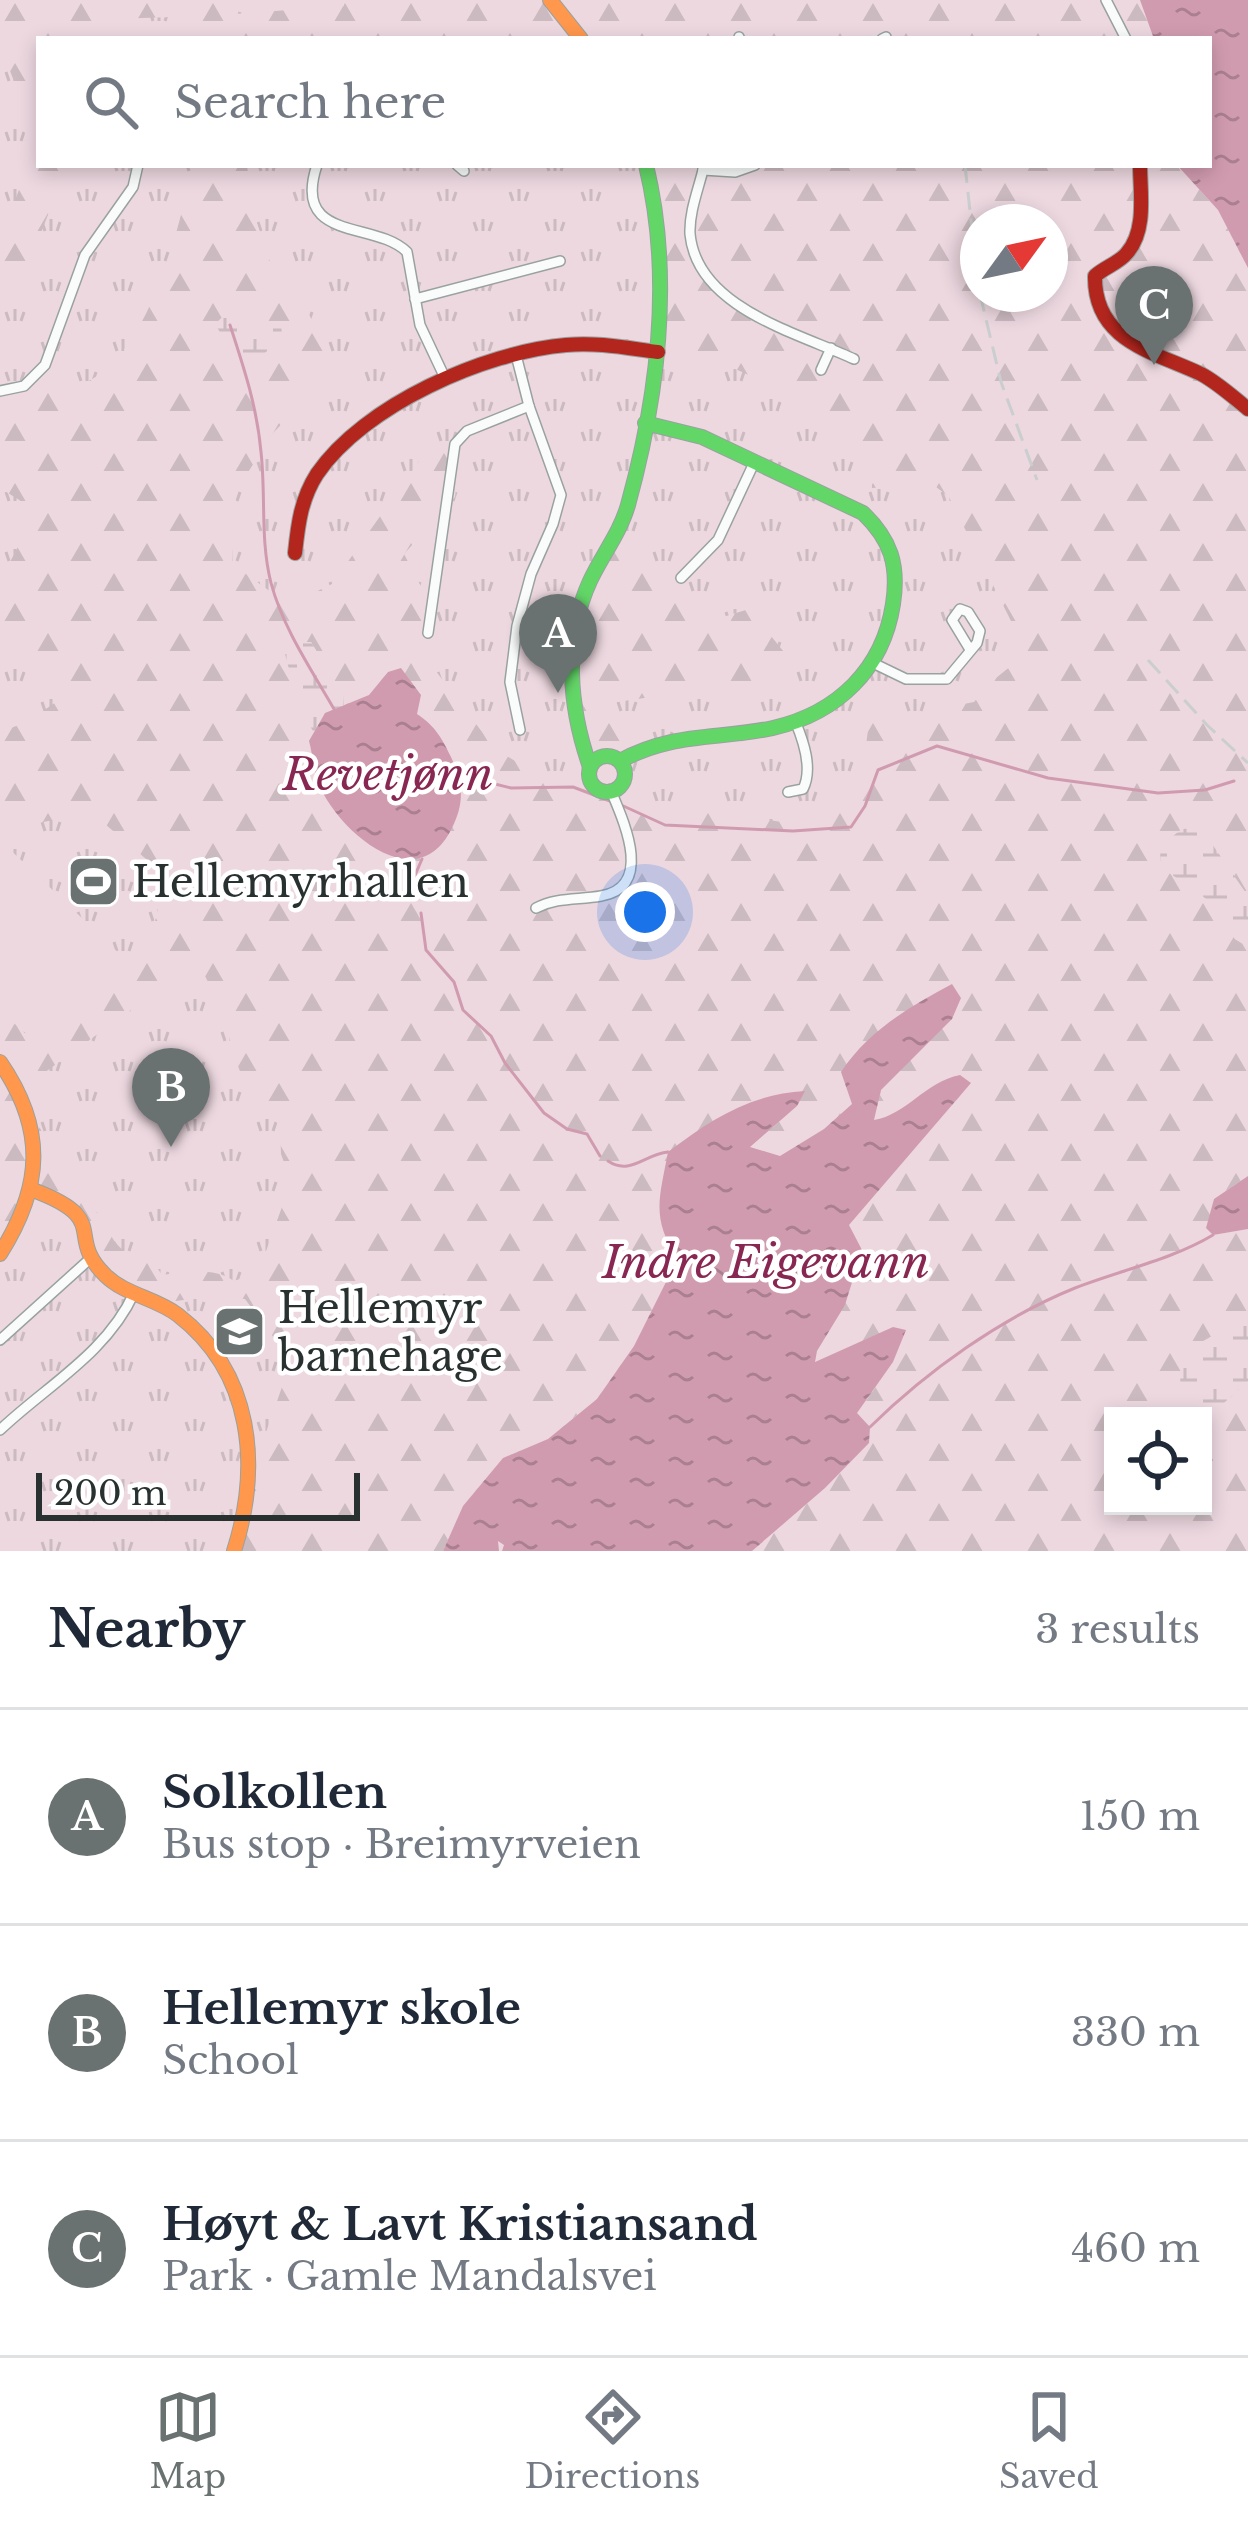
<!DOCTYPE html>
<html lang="en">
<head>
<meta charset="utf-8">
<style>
	body { margin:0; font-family:"Libre Baskerville",serif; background:#f6f6f7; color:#1f2937 }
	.controls { position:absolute; right:36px; bottom:36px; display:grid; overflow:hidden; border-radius:0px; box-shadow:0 6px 18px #0003 }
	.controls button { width:108px; height:108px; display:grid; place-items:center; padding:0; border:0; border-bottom:3px solid #e0e1e3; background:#fff; color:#1f2937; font:60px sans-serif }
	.compass { position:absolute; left:960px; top:204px; width:108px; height:108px; border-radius:50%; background:#fff; box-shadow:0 6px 18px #0003; rotate:57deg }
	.scale { position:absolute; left:36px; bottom:30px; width:324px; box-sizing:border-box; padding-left:12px; border:6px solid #293130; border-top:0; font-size:33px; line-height:42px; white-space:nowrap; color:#293130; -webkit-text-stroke:9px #fff; paint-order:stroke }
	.you { position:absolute; left:645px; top:912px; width:42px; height:42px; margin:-30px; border:9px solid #fff; border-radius:50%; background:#1a73e8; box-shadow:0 0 0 18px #1a73e833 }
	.badge { display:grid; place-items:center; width:78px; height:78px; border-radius:50%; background:#697270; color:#fff; font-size:39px; font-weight:700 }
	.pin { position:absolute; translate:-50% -99px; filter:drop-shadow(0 3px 6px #0008) }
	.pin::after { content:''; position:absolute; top:63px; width:42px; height:36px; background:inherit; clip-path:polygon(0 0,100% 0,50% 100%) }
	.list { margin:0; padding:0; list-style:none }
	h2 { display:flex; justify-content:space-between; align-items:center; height:156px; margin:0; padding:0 48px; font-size:51px }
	h2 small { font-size:39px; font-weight:400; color:#747a83 }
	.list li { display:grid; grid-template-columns:78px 1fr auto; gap:36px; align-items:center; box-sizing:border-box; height:216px; padding:0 48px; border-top:3px solid #e0e1e3 }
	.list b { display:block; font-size:45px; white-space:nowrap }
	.list p { margin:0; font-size:39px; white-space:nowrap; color:#747a83 }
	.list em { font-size:39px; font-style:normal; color:#747a83 }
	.icon { flex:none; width:66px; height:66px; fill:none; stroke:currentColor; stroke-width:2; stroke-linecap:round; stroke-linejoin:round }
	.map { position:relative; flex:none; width:1248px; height:1551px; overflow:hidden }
	.search { position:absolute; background:#fff; box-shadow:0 6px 18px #0003; left:36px; right:36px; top:36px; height:132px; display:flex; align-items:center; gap:30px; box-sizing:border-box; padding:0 42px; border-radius:0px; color:#747a83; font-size:45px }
	.sheet { height:804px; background:#fff }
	nav { display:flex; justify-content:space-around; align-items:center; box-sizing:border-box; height:168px; border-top:3px solid #e0e1e3; background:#fff; font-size:33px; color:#747a83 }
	nav a { display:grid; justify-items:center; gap:6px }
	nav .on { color:#697270 }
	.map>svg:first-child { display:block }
	.grass { fill:url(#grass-tufts); fill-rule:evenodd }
	.forest { fill:url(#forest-firs); fill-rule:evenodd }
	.wetland { fill:url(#wetland-marsh) }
	.garden { fill:#edd8e0 }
	.water { fill:url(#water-ripples) }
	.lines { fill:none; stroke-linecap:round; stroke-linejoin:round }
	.stream { stroke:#d19baf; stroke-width:3 }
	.street-casing { stroke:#99a2a0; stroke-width:12 }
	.fast-casing { stroke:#99a2a0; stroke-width:16 }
	.slow-casing { stroke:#99a2a0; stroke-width:16 }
	.jam-casing { stroke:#99a2a0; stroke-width:16 }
	.street { stroke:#fafcfc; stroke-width:9 }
	.fast { stroke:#63d668; stroke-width:14 }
	.slow { stroke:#ff974d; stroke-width:14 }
	.jam { stroke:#b3261e; stroke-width:14 }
	.rail { stroke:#cbcece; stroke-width:3; stroke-dasharray:18 9; stroke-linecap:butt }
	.labels { text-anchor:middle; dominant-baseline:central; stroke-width:9; stroke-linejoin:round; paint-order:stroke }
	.poi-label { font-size:42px; fill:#293130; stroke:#fff; text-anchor:start }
	.water-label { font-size:45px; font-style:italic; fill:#892753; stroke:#fff }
</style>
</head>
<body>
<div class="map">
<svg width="1248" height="1551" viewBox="0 0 1248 1551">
	<defs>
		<pattern id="grass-tufts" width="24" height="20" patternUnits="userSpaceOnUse" patternTransform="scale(3)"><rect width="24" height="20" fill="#edd8e0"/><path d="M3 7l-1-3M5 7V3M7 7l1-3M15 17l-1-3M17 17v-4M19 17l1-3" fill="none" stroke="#cbbac0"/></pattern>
		<pattern id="forest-firs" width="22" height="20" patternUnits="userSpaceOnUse" patternTransform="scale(3)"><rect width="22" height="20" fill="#edd8e0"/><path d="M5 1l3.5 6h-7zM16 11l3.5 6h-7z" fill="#cbbac0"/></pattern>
		<pattern id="wetland-marsh" width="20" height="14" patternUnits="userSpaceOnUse" patternTransform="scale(3)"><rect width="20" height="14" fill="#edd8e0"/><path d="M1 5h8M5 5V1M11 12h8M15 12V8" fill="none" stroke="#cbbac0"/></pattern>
		<pattern id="water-ripples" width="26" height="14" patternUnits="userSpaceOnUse" patternTransform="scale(3)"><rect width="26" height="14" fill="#d19baf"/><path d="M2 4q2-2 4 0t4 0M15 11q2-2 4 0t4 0" fill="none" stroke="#aa7f8f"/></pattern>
	</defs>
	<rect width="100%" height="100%" fill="#dfeae8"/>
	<!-- grass -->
	<path class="grass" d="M0,0h1248v1551h-1248zM39,39h1170v126h-1170zM978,222h72v72h-72zM1113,1416h90v90h-90z"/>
	<!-- forest -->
	<g class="forest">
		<polygon points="0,0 233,0 235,14 344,6 344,0 1140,0 1154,39 186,39 173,17 112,19 81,32 81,39 39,39 39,165 67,165 28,267 0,285 0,241 26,171 24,107 0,45"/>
		<path d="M193,165h54l5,43 21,63 28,28 29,56 -6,25 -51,53 -37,58 -4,73 57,41 43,-21 88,-124 40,-12 -5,49 -51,57 23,44 5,68 63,83 64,38 30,-5 -18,-132 15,-58 33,-61 55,48 20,47 55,-17 35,43 -30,30 -144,21 26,95 151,25 71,-15 11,-86 105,-20 17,-20 36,-29 -78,-156 -18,-14 -59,5 -2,-40c-64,-40 -133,-94 -211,-97l3,-112 -18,-74h533l41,45 30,58v628l-22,-28 -44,-39 -22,17 1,21 44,31 30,41 13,8v229l-34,23 -1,36 35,-6v96l-11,2 -24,86 35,-32v170h-496l73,-63 44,-45 -12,-29 36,-52 13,-32 -13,-3 -79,37 3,-13 28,-46 3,-79 123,-143 -11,-8c-34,6 -53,38 -86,46l7,-30 25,-27 -82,65 -44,27 -31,-8 48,-42 -21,-14 -59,23 -54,124 15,19 -44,88 -37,53 -49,40 -45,19 -40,48 -20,45h-209l25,-99 23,-65 -5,-45 -32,-43 -30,-3 -47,6 -56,-31 -35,-53 -43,-11 -16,31 -18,21v-64l10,-16h-10v-169l45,42 100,-89 21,-87 -74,-63 -92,17v-98l27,-10 29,-20 -4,-27 -48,-40 -4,-10v-44l20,-38 1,-42 -21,-13v-92c22,-1 64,-3 83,-12 67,-30 95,-153 110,-219zM978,222h72v72h-72zM283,642h28l32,53 1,10 25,-10 19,-23 29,42 13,9 -121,18 5,-8zM204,974c7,14 16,28 20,43 11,42 19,81 56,108l1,29 10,28 -30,83 -11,10 -16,6c-20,-14 -48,-9 -72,-6l-10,-15 -17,3c-5,-11 -12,-11 -19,-20 -9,-11 -7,-21 -20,-31l-2,-11 -30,-24 -27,-55 -11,-36 120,-87zM1113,1416h90v90h-90z"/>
	</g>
	<!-- wetland -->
	<g class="wetland">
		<polygon points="233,307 281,326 283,340 256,359 237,360 215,324"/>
		<polygon points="282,642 311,642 343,695 344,705 326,713 314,733 298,704"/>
		<polygon points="1201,828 1248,896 1248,947 1235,939 1205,898 1161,867 1160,846 1182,829"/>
		<path d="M1248,1325v56l-35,32 -21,-2c-33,-48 9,-79 56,-86z"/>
	</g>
	<!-- garden -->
	<polygon class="garden" points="0,840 124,958 49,1038 0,991"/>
	<!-- water -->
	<g class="water">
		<polygon points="1140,0 1248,0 1248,268 1218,210 1177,165 1209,165 1209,39 1154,39"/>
		<path d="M401,668l20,27 -4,19c18,12 25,24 34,43 12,26 14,45 1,71 -34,70 -110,7 -132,-41 -6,-14 -7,-31 -11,-46l16,-28 44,-18 19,-23z"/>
		<path d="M952,984l9,14 -9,21 -71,71 -7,30c32,-5 51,-38 86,-45l11,8 -122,142 13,25 -17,55 -28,46 -2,11 78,-35 13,3 -13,32 -36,51 13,14 -1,16 -44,45 -73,63h-250l2,-6 -6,-4 1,10h-56l20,-45 40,-48 45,-19 49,-40 37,-53 44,-88c-28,-39 -18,-62 -10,-106 42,-32 82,-58 137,-61l-8,15 -47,41 30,9 44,-27 28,-25 -11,-32c27,-41 68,-65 111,-88z"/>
		<polygon points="1248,1176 1248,1229 1213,1235 1206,1228 1214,1199"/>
	</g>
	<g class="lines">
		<!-- stream -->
		<g class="stream">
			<path d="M230,325c14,43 27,82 31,127 5,45 -1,87 10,131 12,45 40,86 63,126"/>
			<polyline points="459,775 511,788 573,787 610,801"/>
			<polyline points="619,804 665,825 793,831 851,827 865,806 878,770 937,746 1048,778 1158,793 1205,790 1234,781"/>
			<polyline points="410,887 422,859"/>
			<polyline points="421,913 426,950 454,982 463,1010 491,1036 505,1063 544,1113 567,1129 587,1134 600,1156"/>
			<path d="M608,1161c22,15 37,-7 60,-9"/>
			<path d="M870,1427c57,-56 131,-109 205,-139 46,-18 96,-28 138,-53"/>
		</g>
		<defs>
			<g id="street">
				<polyline points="1106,0 1126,39"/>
				<polyline points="739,37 739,39"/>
				<polyline points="882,39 886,37"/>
				<path d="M317,165c-26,78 58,55 90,87l13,73 25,53"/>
				<polyline points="457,165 464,171"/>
				<polyline points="703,165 703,170 735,172 755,165"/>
				<path d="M703,170c-5,20 -14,43 -13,64 7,74 108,99 164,125"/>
				<polyline points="415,299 560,261"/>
				<polyline points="516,355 529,406 561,495 553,524 531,574 517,626 510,682 520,730"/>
				<polyline points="821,370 831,348"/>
				<polyline points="0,391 24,386 45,365 85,255 133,187 138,165"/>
				<polyline points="681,578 718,540 754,463"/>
				<polyline points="428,633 455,444 467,431 529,406"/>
				<polyline points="875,664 906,679 947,679 977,643 980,631 968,612 960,609 952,620 969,648"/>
				<path d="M788,792l15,-3c10,-20 1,-47 -8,-68"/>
				<path d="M536,908c21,-11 42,-8 65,-12 53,-9 23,-74 10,-105"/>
				<polyline points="0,1340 92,1257"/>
				<path d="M0,1430c45,-43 107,-77 134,-137"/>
			</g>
			<g id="fast">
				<circle cx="607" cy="774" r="18"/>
				<path d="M620,761c53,-29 97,-21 153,-33 65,-15 110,-59 120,-124 6,-39 -2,-64 -30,-91l-161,-76 -57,-14"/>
				<path d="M590,767c-21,-60 -27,-127 0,-186 12,-26 30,-48 38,-76 30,-109 45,-229 18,-340"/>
			</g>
			<g id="slow">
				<polyline points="550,0 581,39"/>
				<path d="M0,1062c46,67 43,124 0,192"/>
				<path d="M33,1190c80,30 31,45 72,85 20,20 51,23 73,40 75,58 83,151 56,236"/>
			</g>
			<g id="jam">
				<path d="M1140,165c0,27 7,65 -13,88 -8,10 -22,14 -32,23 -1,65 57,75 106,98 17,9 32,23 47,35"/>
				<path d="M295,553c3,-29 6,-54 22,-79 47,-69 168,-122 249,-129 31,-3 61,3 92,7"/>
			</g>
		</defs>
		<!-- street casing -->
		<use href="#street" class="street-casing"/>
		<!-- fast casing -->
		<use href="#fast" class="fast-casing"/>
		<!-- slow casing -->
		<use href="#slow" class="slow-casing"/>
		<!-- jam casing -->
		<use href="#jam" class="jam-casing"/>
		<!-- street -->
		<use href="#street" class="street"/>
		<!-- fast -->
		<use href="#fast" class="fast"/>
		<!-- slow -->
		<use href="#slow" class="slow"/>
		<!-- jam -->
		<use href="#jam" class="jam"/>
		<!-- rail -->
		<g class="rail">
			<polyline points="965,165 978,285"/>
			<polyline points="980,294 1001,382 1037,480"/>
			<polyline points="1148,660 1207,725 1248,763"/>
		</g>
	</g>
	<!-- icons -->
	<defs>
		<symbol id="stadium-square" viewBox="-11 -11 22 22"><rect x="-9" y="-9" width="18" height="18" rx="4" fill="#697270" stroke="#fff"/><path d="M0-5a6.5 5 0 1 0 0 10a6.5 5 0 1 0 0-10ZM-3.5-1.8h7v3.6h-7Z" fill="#fff"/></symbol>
		<symbol id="school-square" viewBox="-11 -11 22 22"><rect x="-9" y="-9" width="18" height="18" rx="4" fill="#697270" stroke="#fff"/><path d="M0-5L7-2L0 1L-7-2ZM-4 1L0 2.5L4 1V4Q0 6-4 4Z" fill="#fff"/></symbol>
	</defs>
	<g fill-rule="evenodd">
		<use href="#stadium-square" x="64" y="852" width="59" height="59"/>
		<use href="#school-square" x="210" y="1302" width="59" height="59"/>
	</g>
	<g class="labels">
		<!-- poi labels -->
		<g class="poi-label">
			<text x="132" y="882">Hellemyrhallen</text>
			<text x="278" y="1308">Hellemyr<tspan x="278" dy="48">barnehage</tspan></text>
		</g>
		<!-- water labels -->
		<g class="water-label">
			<text x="388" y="774">Revetjønn</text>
			<text x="766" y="1262">Indre Eigevann</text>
		</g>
	</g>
</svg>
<div class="controls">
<button><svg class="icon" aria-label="locate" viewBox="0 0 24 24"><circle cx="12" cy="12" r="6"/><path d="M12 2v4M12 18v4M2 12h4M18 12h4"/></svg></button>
</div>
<svg class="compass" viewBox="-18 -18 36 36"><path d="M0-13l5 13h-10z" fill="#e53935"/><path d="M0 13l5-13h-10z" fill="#747a83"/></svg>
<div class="scale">200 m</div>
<div class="you"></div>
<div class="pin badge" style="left:558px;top:693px">A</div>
<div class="pin badge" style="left:171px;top:1147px">B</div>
<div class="pin badge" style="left:1154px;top:365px">C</div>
<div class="search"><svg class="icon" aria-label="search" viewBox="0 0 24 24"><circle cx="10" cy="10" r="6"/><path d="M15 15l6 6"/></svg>Search here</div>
</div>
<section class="sheet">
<h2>Nearby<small>3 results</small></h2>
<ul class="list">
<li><span class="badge">A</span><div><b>Solkollen</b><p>Bus stop · Breimyrveien</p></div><em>150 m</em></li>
<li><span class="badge">B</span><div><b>Hellemyr skole</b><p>School</p></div><em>330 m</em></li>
<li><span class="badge">C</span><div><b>Høyt &amp; Lavt Kristiansand</b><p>Park · Gamle Mandalsvei</p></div><em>460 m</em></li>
</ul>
</section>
<nav>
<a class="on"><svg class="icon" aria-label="map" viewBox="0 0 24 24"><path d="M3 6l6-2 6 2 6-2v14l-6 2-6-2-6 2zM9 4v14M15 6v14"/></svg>Map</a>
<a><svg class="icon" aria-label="directions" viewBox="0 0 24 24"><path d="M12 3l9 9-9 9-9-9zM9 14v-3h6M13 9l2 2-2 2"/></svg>Directions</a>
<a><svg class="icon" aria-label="saved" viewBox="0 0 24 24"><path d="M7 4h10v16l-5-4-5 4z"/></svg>Saved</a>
</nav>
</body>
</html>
